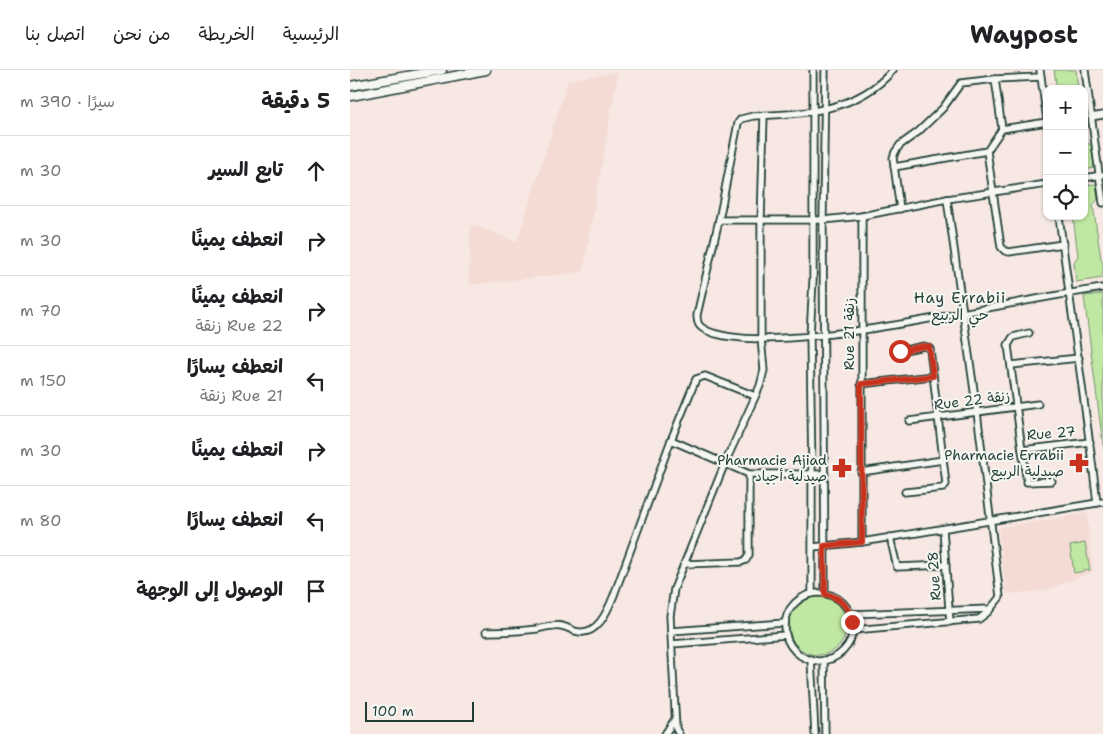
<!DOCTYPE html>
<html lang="ar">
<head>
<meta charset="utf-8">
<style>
	body { margin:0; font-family:"Shantell Sans","Playpen Sans Arabic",sans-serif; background:#f6f6f6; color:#202124; direction:rtl }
	.controls { position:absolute; right:15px; top:15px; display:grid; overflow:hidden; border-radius:10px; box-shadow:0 1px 4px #0004 }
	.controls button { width:45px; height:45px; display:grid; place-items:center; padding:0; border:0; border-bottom:1px solid #e0e0e0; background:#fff; color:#202124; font:25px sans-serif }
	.scale { position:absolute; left:15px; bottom:12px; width:109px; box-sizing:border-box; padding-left:5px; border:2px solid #1f3d34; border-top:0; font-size:14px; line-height:18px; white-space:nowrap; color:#1f3d34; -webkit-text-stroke:4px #f6f6f2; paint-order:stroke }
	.stop { position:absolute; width:15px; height:15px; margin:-11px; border:4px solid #c8321e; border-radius:50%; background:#fff }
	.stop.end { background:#c8321e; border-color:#fff; box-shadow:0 1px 5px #0008 }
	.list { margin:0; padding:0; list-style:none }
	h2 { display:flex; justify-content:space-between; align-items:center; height:65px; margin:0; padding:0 20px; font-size:21px }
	h2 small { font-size:16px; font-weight:400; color:#757577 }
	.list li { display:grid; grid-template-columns:32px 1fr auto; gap:15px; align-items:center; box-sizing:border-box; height:70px; padding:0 20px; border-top:1px solid #e0e0e0 }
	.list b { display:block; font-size:19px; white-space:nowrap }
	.list p { margin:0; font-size:16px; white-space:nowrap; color:#757577 }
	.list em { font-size:16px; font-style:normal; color:#757577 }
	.icon { flex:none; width:28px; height:28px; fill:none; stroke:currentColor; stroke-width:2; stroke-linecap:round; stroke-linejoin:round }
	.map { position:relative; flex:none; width:753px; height:664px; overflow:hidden; direction:ltr }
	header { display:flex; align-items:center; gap:30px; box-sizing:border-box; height:70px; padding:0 25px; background:#fff; border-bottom:1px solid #e0e0e0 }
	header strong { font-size:24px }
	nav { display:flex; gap:28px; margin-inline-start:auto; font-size:18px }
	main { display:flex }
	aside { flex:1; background:#fff }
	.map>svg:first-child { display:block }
	.built { fill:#f4dcd5 }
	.green { fill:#c0e7a3; stroke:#70926c }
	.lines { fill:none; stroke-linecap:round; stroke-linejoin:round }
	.minor-casing { stroke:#1f3d34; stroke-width:9 }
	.secondary-casing { stroke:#1f3d34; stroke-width:11 }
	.minor { stroke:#f6f6f2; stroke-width:5.5 }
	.secondary { stroke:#f6f6f2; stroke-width:8 }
	.route { stroke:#c8321e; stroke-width:6 }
	.labels { text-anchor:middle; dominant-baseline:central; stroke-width:4; stroke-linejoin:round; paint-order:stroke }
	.street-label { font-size:14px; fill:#1f3d34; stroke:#f6f6f2 }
	.poi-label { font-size:14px; fill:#1f3d34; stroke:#f6f6f2; text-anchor:end }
	.neighbourhood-label { font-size:15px; letter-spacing:1px; fill:#1f3d34; stroke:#f6f6f2 }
</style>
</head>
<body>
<header>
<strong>Waypost</strong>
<nav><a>الرئيسية</a><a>الخريطة</a><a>من نحن</a><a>اتصل بنا</a></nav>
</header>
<main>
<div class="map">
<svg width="753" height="664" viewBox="0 0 753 664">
	<rect width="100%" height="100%" fill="#f7e8e3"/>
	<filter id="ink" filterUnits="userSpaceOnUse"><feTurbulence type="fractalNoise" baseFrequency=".02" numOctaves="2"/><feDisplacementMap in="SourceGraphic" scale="10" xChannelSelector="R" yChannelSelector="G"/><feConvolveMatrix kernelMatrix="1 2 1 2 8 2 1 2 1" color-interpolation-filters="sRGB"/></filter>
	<g filter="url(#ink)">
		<!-- built -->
		<g class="built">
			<polygon points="268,2 233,202 119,215 121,154 167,172 218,10"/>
			<polygon points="737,443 743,502 693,521 656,524 648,458"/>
		</g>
		<!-- green -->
		<g class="green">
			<polygon points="704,0 726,0 728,19 707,19"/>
			<polygon points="734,64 735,70 742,77 744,98 734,100"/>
			<polygon points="746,114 748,129 743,135 751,189 753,191 753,208 726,212 724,192 728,186 723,146 734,146 734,115"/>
			<polygon points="753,224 753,375 734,226"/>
			<polygon points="735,473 740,500 724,503 720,476"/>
			<circle cx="468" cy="556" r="29"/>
		</g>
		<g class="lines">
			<defs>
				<g id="minor">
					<polyline points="475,0 473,150 475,523"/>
					<path d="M543,0c-36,42 -90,44 -140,46l-12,3 -3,4 -19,97 -22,95c0,4 0,8 3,11 11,11 47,13 62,13 115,-3 228,-35 341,-51"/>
					<polyline points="690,0 697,50"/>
					<polyline points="735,0 753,133"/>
					<polyline points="741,47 753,45"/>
					<polyline points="652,59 697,52"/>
					<polyline points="637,81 651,177 655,181 659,182 713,174"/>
					<polyline points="544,97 637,81 652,59 645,9"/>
					<polyline points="734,108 752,105"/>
					<polyline points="550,139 543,88 545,82 550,75 568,62 593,38 611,13 645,9 691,7"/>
					<polyline points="512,146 512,472"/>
					<path d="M709,146c12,96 27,191 38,287"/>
					<polyline points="369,150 473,150 512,146 597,129 697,114"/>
					<polyline points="679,263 663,267 658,275 672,380 740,372"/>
					<polyline points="550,281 574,276 580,279 596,414 593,418 555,422"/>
					<polyline points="661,295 729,288"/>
					<polyline points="511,314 583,306"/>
					<polyline points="559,351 688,334"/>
					<polyline points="321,370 399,404 475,404"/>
					<polyline points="672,380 677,412 702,411"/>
					<polyline points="511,402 593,390"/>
					<polyline points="593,459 600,552"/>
					<polyline points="540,467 547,497 596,495"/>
					<polyline points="463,477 512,472 753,432"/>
					<polyline points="334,494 391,492 396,490 399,485 399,404"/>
					<circle cx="469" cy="557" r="34"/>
					<polyline points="462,524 462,404 460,266 463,210 463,0"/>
					<polyline points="500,544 640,539"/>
					<polyline points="503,560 629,549 638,542 650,527 627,342 597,129"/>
					<polyline points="321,561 435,553"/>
					<path d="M136,562c17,0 34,-1 51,-3 5,-1 10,-3 16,-3 8,-2 14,2 22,5 22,7 33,-21 39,-36l57,-155 25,-61 9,-3 50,20"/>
					<polyline points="322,574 436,565"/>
					<polyline points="461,589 465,664"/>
					<polyline points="474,590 475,664"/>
					<polyline points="315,664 325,649"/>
					<polyline points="329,664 326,659 320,546 324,519 375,393 410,316 414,300 411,269 411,151 414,45"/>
				</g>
				<g id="secondary">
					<polyline points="0,16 92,0"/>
					<polyline points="1,26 136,0"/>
				</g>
			</defs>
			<!-- minor casing -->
			<use href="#minor" class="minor-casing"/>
			<!-- secondary casing -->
			<use href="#secondary" class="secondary-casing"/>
			<!-- minor -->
			<use href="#minor" class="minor"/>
			<!-- secondary -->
			<use href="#secondary" class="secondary"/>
		</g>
	</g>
	<g class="lines" filter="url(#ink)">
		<!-- route -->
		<path class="route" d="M502,552c-3,-15 -12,-25 -27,-28l-1,-48 38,-4 -1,-158 72,-8 -4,-29 -5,-1 -24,5"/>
	</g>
	<!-- icons -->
	<defs>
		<symbol id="pharmacy-bare" viewBox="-9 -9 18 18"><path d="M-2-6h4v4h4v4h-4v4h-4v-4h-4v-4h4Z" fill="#c8321e" stroke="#f6f6f2" stroke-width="2.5" paint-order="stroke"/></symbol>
	</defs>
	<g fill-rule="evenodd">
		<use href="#pharmacy-bare" x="715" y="379" width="28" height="28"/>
		<use href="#pharmacy-bare" x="478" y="384" width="28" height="28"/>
	</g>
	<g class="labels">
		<!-- street labels -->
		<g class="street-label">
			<text transform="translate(499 264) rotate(-90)">Rue 21 زنقة</text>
			<text transform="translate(622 330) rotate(-7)">Rue 22 زنقة</text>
			<text transform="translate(701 363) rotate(-5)">Rue 27</text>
			<text transform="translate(584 506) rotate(-94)">Rue 28</text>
		</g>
		<!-- poi labels -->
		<g class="poi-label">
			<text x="714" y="385">Pharmacie Errabii<tspan x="714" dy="16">صيدلية الربيع</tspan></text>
			<text x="477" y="390">Pharmacie Ajiad<tspan x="477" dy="16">صيدلية أجياد</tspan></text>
		</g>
		<!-- neighbourhood labels -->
		<g class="neighbourhood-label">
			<text x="610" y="228">Hay Errabii<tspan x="610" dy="17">حي الربيع</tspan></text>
		</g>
	</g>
</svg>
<div class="controls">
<button>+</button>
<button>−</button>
<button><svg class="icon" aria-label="locate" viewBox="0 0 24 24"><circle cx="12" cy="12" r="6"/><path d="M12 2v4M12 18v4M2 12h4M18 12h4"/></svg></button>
</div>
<div class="scale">100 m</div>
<div class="stop" style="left:550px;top:281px"></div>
<div class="stop end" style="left:502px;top:552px"></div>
</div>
<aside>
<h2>5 دقيقة<small>سيرًا · 390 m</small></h2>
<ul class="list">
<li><svg class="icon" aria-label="ahead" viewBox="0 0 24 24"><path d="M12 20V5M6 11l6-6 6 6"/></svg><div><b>تابع السير</b></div><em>30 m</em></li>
<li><svg class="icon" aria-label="right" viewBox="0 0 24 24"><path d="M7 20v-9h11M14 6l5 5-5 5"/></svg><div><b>انعطف يمينًا</b></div><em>30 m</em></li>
<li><svg class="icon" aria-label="right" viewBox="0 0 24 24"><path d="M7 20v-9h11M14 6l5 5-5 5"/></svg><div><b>انعطف يمينًا</b><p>Rue 22 زنقة</p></div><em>70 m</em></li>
<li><svg class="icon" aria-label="left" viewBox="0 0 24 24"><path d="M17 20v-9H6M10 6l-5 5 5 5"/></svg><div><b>انعطف يسارًا</b><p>Rue 21 زنقة</p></div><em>150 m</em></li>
<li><svg class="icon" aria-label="right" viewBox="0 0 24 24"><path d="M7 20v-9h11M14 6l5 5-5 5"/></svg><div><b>انعطف يمينًا</b></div><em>30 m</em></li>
<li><svg class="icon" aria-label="left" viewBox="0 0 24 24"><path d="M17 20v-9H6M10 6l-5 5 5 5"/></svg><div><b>انعطف يسارًا</b></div><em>80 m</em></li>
<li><svg class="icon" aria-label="arrive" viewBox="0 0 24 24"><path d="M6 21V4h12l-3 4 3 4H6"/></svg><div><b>الوصول إلى الوجهة</b></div></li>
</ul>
</aside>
</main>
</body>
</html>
